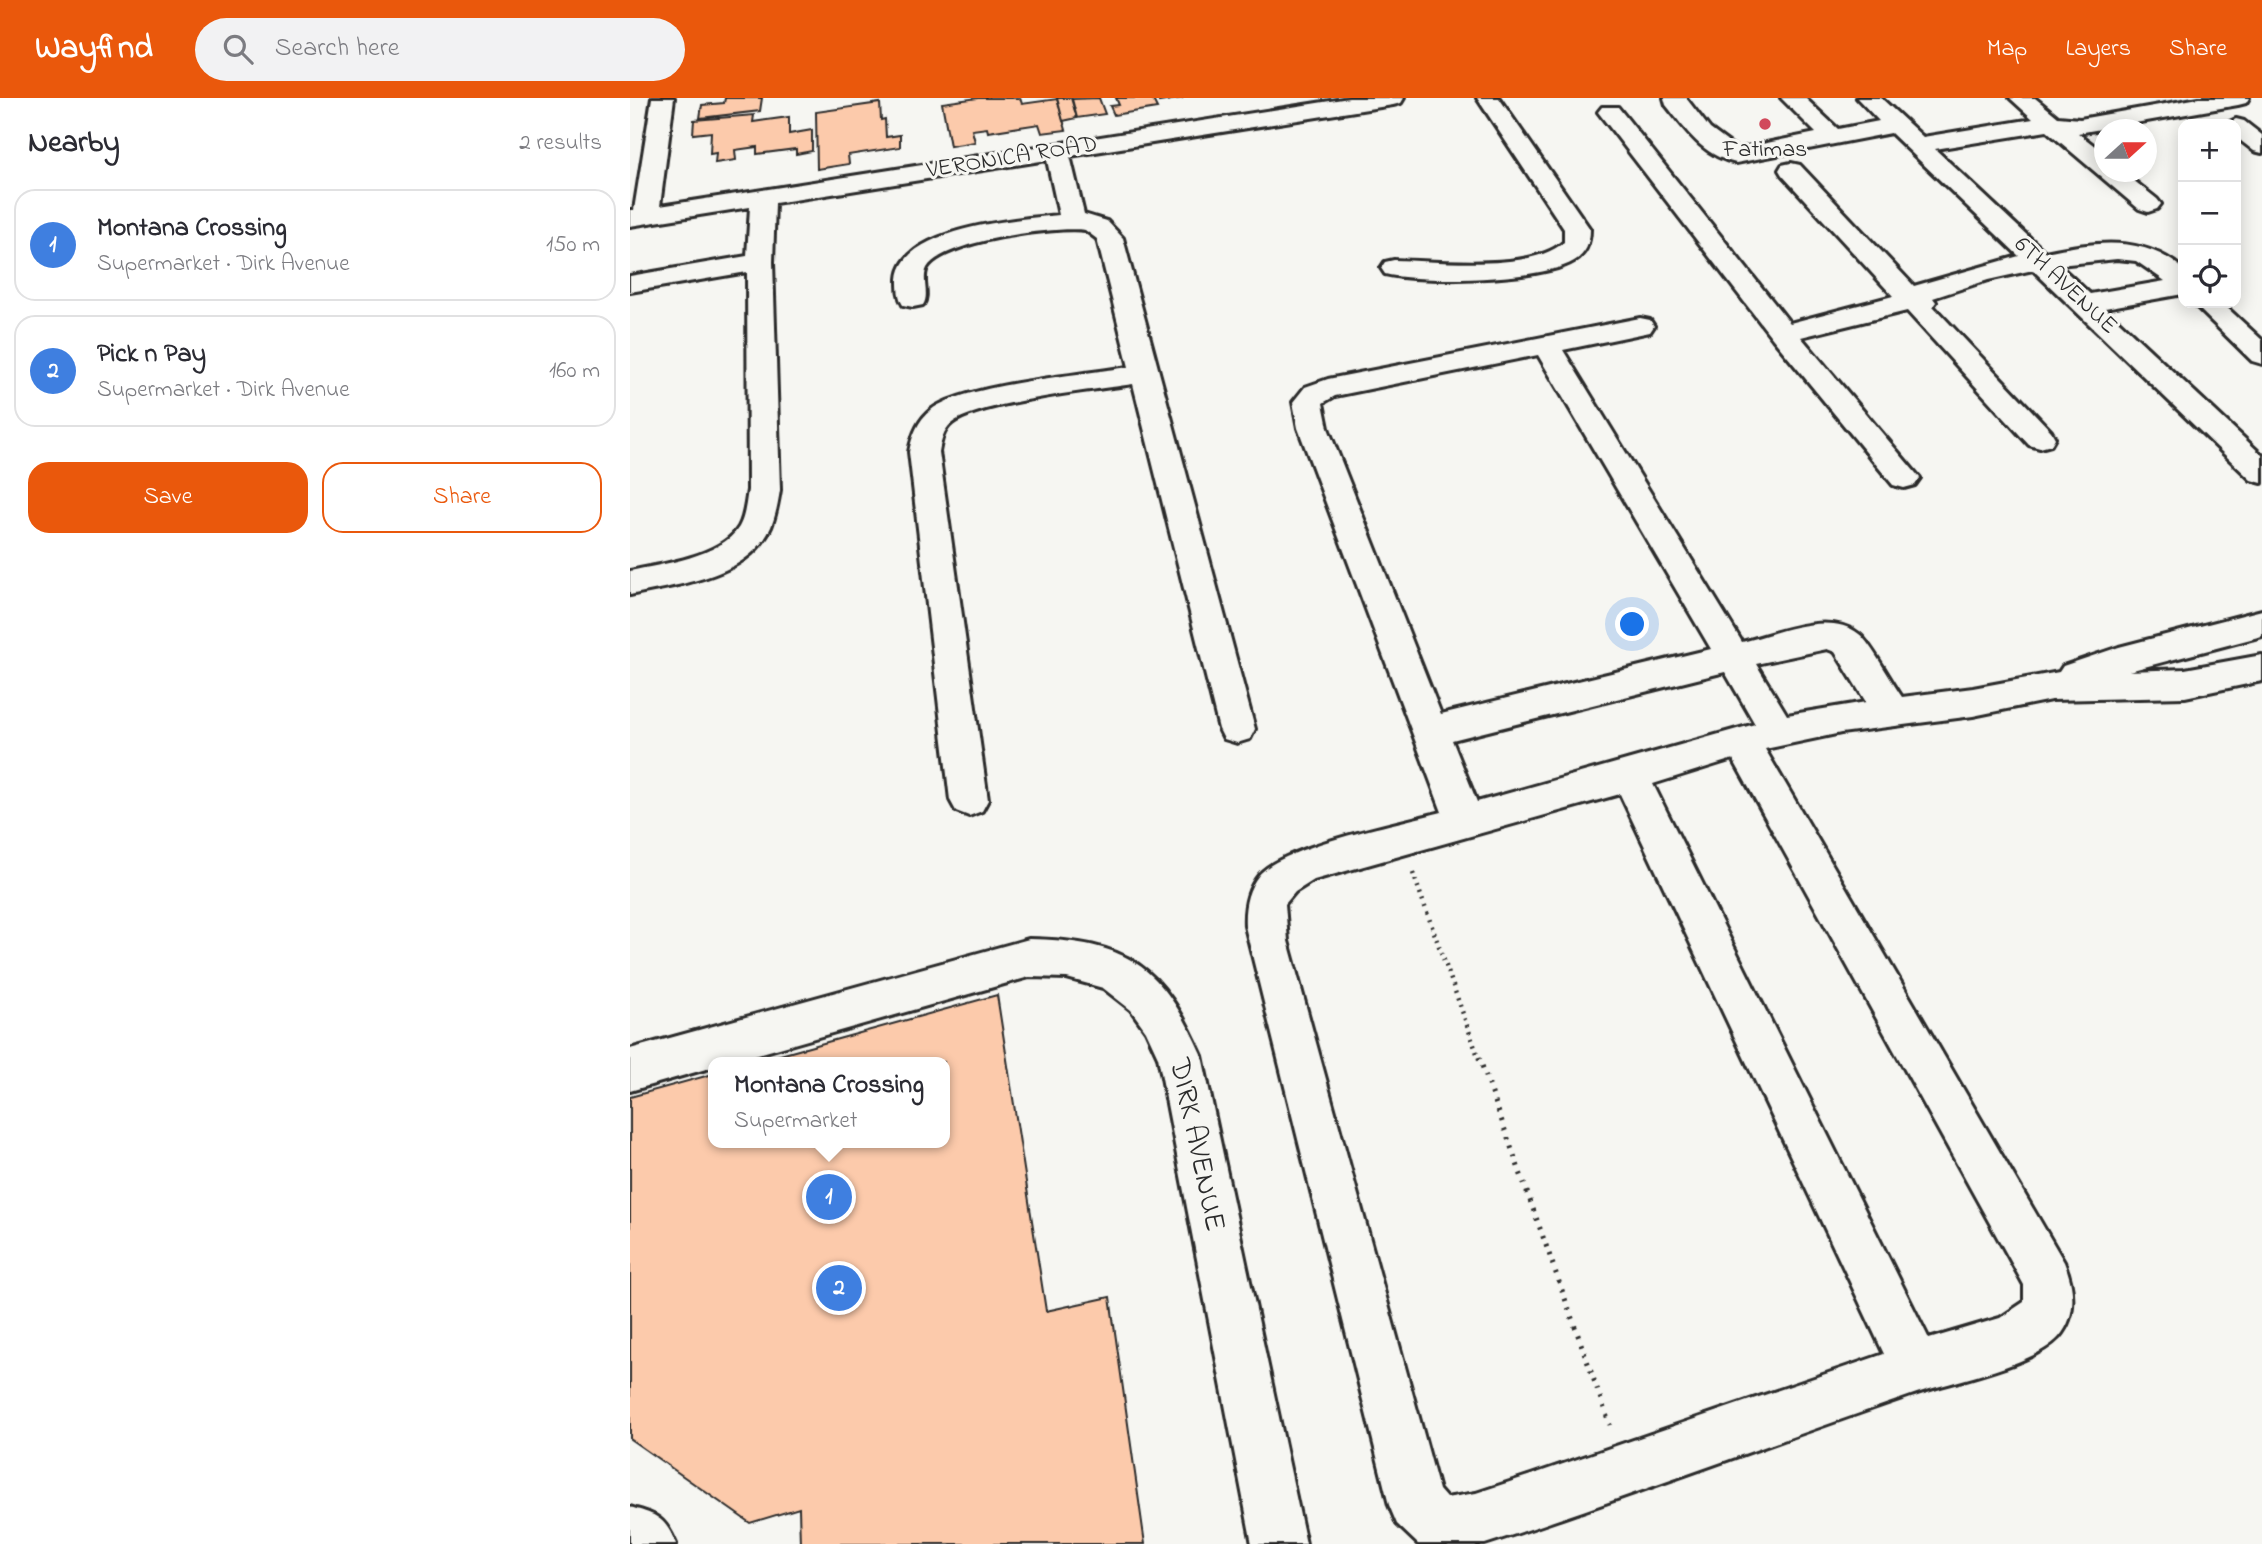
<!DOCTYPE html>
<html lang="en">
<head>
<meta charset="utf-8">
<style>
	body { margin:0; font-family:"Indie Flower",sans-serif; background:#f2f2f3; color:#2b2b33 }
	.controls { position:absolute; right:21px; top:21px; display:grid; overflow:hidden; border-radius:14px; box-shadow:0 4px 18px #0003 }
	.controls button { width:63px; height:63px; display:grid; place-items:center; padding:0; border:0; border-bottom:2px solid #e1e1e2; background:#fff; color:#2b2b33; font:35px sans-serif }
	.compass { position:absolute; left:1464px; top:21px; width:63px; height:63px; border-radius:50%; background:#fff; box-shadow:0 4px 18px #0003; rotate:69deg }
	.you { position:absolute; left:1003px; top:527px; width:24px; height:24px; margin:-18px; border:5px solid #fff; border-radius:50%; background:#1a73e8; box-shadow:0 0 0 10px #1a73e833 }
	.badge { display:grid; place-items:center; width:46px; height:46px; border-radius:50%; background:#ea580c; color:#fff; font-size:23px; font-weight:700 }
	.pin { position:absolute; translate:-50% -50%; border:4px solid #fff; box-shadow:0 2px 7px #0006 }
	.popup { position:absolute; left:78px; top:959px; width:242px; height:91px; box-sizing:border-box; display:grid; place-content:center; border-radius:14px; background:#fff; filter:drop-shadow(0 2px 5px #0005); font-size:23px; white-space:nowrap; color:#7c7c81 }
	.popup b { font-size:26px; color:#2b2b33 }
	.popup::after { content:''; position:absolute; left:50%; top:100%; margin-left:-14px; border:14px solid transparent; border-top-color:#fff }
	.list { margin:0; padding:0; list-style:none }
	h2 { display:flex; justify-content:space-between; align-items:center; height:91px; margin:0; padding:0 28px; font-size:30px }
	h2 small { font-size:23px; font-weight:400; color:#7c7c81 }
	.list li { display:grid; grid-template-columns:46px 1fr auto; gap:21px; align-items:center; box-sizing:border-box; height:112px; margin:0 14px 14px; padding:0 14px; border:2px solid #e1e1e2; border-radius:21px }
	.list b { display:block; font-size:26px; white-space:nowrap }
	.list p { margin:0; font-size:23px; white-space:nowrap; color:#7c7c81 }
	.list em { font-size:23px; font-style:normal; color:#7c7c81 }
	.actions { display:flex; gap:14px; padding:21px 28px }
	.actions a { flex:1; padding:16px 0; border:2px solid #ea580c; border-radius:21px; text-align:center; font-size:24px; color:#ea580c }
	.actions .main { background:#ea580c; color:#fff }
	.icon { flex:none; width:38px; height:38px; fill:none; stroke:currentColor; stroke-width:2; stroke-linecap:round; stroke-linejoin:round }
	.map { position:relative; flex:none; width:1632px; height:1446px; overflow:hidden }
	header { display:flex; align-items:center; gap:42px; box-sizing:border-box; height:98px; padding:0 35px; background:#ea580c; color:#fff }
	header strong { font-size:33px }
	nav { display:flex; gap:38px; margin-inline-start:auto; font-size:24px }
	.search { width:490px; height:63px; background:#f2f2f3; display:flex; align-items:center; gap:18px; box-sizing:border-box; padding:0 24px; border-radius:38px; color:#7c7c81; font-size:26px }
	main { display:flex }
	aside { flex:1; background:#fff }
	.map>svg:first-child { display:block }
	.building { fill:#fccaab; stroke:#2b2b2b; stroke-width:2 }
	.lines { fill:none; stroke-linecap:round; stroke-linejoin:round }
	.minor-casing { stroke:#2b2b2b; stroke-width:6 }
	.path-far1 { stroke:#2b2b2b; stroke-width:4.5; stroke-dasharray:2 5; stroke-linecap:butt }
	.path { stroke:#2b2b2b; stroke-width:5; stroke-dasharray:2.5 7; stroke-linecap:butt }
	.minor { fill:#f6f6f2; fill-rule:evenodd }
	.poi-dot { fill:#d1495b; stroke:#f6f6f2; stroke-width:2.5 }
	.labels { text-anchor:middle; dominant-baseline:central; stroke-width:6; stroke-linejoin:round; paint-order:stroke }
	.far-poi-label { font-size:24px; fill:#2b2b2b; stroke:#f6f6f2 }
	.far-street-label { font-size:24px; fill:#2b2b2b; stroke:#f6f6f2 }
	.street-label { font-size:30px; fill:#2b2b2b; stroke:#f6f6f2 }
</style>
</head>
<body>
<header>
<strong>Wayfind</strong>
<div class="search"><svg class="icon" aria-label="search" viewBox="0 0 24 24"><circle cx="10" cy="10" r="6"/><path d="M15 15l6 6"/></svg>Search here</div>
<nav><a>Map</a><a>Layers</a><a>Share</a></nav>
</header>
<main>
<aside>
<h2>Nearby<small>2 results</small></h2>
<ul class="list">
<li><span class="badge" style="background:#3f7fe0">1</span><div><b>Montana Crossing</b><p>Supermarket · Dirk Avenue</p></div><em>150 m</em></li>
<li><span class="badge" style="background:#3f7fe0">2</span><div><b>Pick n Pay</b><p>Supermarket · Dirk Avenue</p></div><em>160 m</em></li>
</ul>
<div class="actions"><a class="main">Save</a><a>Share</a></div>
</aside>
<div class="map">
<svg width="1632" height="1446" viewBox="0 0 1632 1446">
	<rect width="100%" height="100%" fill="#f6f6f2"/>
	<filter id="ink" filterUnits="userSpaceOnUse"><feTurbulence type="fractalNoise" baseFrequency=".0143" numOctaves="2"/><feDisplacementMap in="SourceGraphic" scale="14" xChannelSelector="R" yChannelSelector="G"/><feConvolveMatrix kernelMatrix="1 2 1 2 8 2 1 2 1" color-interpolation-filters="sRGB"/></filter>
	<g filter="url(#ink)">
		<!-- building -->
		<g class="building">
			<polygon points="95,0 132,0 130,13 70,20 72,7 94,5"/>
			<polygon points="348,0 390,0 392,6 427,1 436,32 412,35 409,26 358,34 357,30 342,32 345,44 320,48 312,5"/>
			<polygon points="427,0 441,0 447,20 433,23"/>
			<polygon points="469,0 475,16 447,20 442,1"/>
			<polygon points="486,0 553,0 529,4 528,1 523,2 527,10 484,17 480,8 489,7"/>
			<polygon points="250,5 251,22 255,21 256,39 270,37 270,49 218,57 219,66 187,71 186,14"/>
			<polygon points="124,17 123,24 159,19 159,36 182,32 182,53 166,56 166,51 127,56 127,49 105,52 106,62 85,65 86,55 80,56 81,34 63,36 64,22"/>
			<polygon points="367,897 416,1213 480,1199 515,1446 170,1446 169,1410 120,1425 0,1341 0,999 83,976 83,1045 314,1045 314,964 125,964"/>
		</g>
		<g class="lines">
			<defs>
				<g id="minor">
					<path d="M22,0h22l-14,108 689,-108h55l-3,5 -8,2 -323,51 14,58 23,7 16,17 132,491 -5,10 -13,4 -13,-4 -5,-10 -86,-345c-39,6 -153,18 -181,39 -9,7 -11,18 -13,29l49,348 -6,11 -13,5 -13,-5 -6,-11 -41,-348c3,-16 9,-32 22,-42 32,-25 153,-36 198,-43l-32,-128 -12,-9c-30,-4 -143,11 -158,38 -6,12 3,26 -4,37l-10,2 -10,-2c-5,-8 -5,-17 -5,-26 3,-52 122,-60 161,-64l-12,-55 -272,43 -2,59 7,228c-2,12 -4,25 -9,37 -22,51 -94,57 -141,68v-24c31,-7 91,-14 109,-44 6,-10 7,-25 9,-37l-1,-218 -117,20v-16l117,-20 3,-49 -120,19v-16h4z"/>
					<path d="M847,0h22l91,131c0,14 -4,25 -16,32 -32,20 -153,22 -189,13l-4,-6 4,-6 9,-2c43,1 138,12 170,-18v-13z"/>
					<path d="M1034,0h22l24,31 27,20 79,-16 -35,-35h24l33,31 41,-8 -22,-23h24l42,39 110,-18 -23,-21h25l23,19 22,2 119,-21h50l-3,5 -8,2 -160,28 27,21v18h18l34,27 4,5 -4,5 -9,3 -9,-3 -92,-78 -112,18 110,103c50,-10 97,-18 138,17v25l-78,14 157,147v28l-11,-3 -218,-210 -45,10 -55,18 3,4 -3,4 118,125 4,7 -4,7 -11,3 -11,-3 -122,-134 -106,26 119,141 -5,7 -11,3 -11,-3 -120,-146 -175,-227 4,-5h16l172,216 103,-27 -111,-121 -3,-5 3,-5 9,-2 9,2 114,121 105,-30 -128,-123 -155,30c-34,-8 -49,-32 -70,-58zM1487,161l19,2 29,20 -75,13 -31,-29z"/>
					<polygon points="1606,21 1614,23 1632,37 1632,55 1624,53 1606,39 1606,26 1596,26"/>
					<polygon points="1563,205 1592,205 1632,242 1632,266 1622,263"/>
					<path d="M1010,220l10,2 4,6 -4,6 -87,18 179,292c33,-8 86,-32 117,-8 11,8 33,49 43,63l71,-9 86,-16 4,-6 56,-19 143,-37v26l-133,35 56,-2 77,-14v26l-77,16 -134,3 -78,16 -132,17 -76,16 299,513c10,24 14,53 -5,75 -28,30 -108,44 -148,58 -142,49 -283,102 -426,149h-67l-21,-20 -8,-19 -144,-579c-1,-18 2,-36 14,-51 24,-29 142,-52 183,-63l-144,-384 -5,-26 12,-15 23,-8zM908,257l173,294 -270,65 -113,-286 -5,-25 12,-7zM1197,551l8,3 31,50 -79,13 -31,-51zM1095,574l30,52 -278,78 -25,-62zM1103,661l291,526v17l-24,16 -71,21 -276,-555zM990,696l264,560 -353,121 -55,18 -30,5 -7,-8 -151,-549 -3,-37 10,-12 19,-12z"/>
					<path d="M399,841c100,2 133,27 173,117l104,488h-54l-94,-487 -12,-26 -15,-21 -28,-22 -36,-10 -38,-1 -299,85h-17v5l-83,24v-42z"/>
					<path d="M0,1409c27,8 35,10 46,37h-46z"/>
				</g>
			</defs>
			<!-- minor casing -->
			<use href="#minor" class="minor-casing"/>
			<!-- path-far1 -->
			<polyline class="path-far1" points="783,775 849,961"/>
			<!-- path -->
			<polyline class="path" points="849,959 980,1327"/>
			<!-- minor -->
			<use href="#minor" class="minor"/>
		</g>
	</g>
	<!-- markers -->
	<circle class="poi-dot" cx="1135" cy="26" r="7"/>
	<g class="labels">
		<!-- far-poi labels -->
		<g class="far-poi-label">
			<text x="1135" y="52">Fatimas</text>
		</g>
		<!-- far-street labels -->
		<g class="far-street-label">
			<text transform="translate(382 60) rotate(-9)">VERONICA ROAD</text>
			<text transform="translate(1435 188) rotate(43)">6TH AVENUE</text>
		</g>
		<!-- street labels -->
		<g class="street-label">
			<text transform="translate(566 1047) rotate(78)">DIRK AVENUE</text>
		</g>
	</g>
</svg>
<div class="controls">
<button>+</button>
<button>−</button>
<button><svg class="icon" aria-label="locate" viewBox="0 0 24 24"><circle cx="12" cy="12" r="6"/><path d="M12 2v4M12 18v4M2 12h4M18 12h4"/></svg></button>
</div>
<svg class="compass" viewBox="-18 -18 36 36"><path d="M0-13l5 13h-10z" fill="#e53935"/><path d="M0 13l5-13h-10z" fill="#7c7c81"/></svg>
<div class="you"></div>
<div class="pin badge" style="left:199px;top:1099px;background:#3f7fe0">1</div>
<div class="popup"><b>Montana Crossing</b>Supermarket</div>
<div class="pin badge" style="left:209px;top:1190px;background:#3f7fe0">2</div>
</div>
</main>
</body>
</html>
